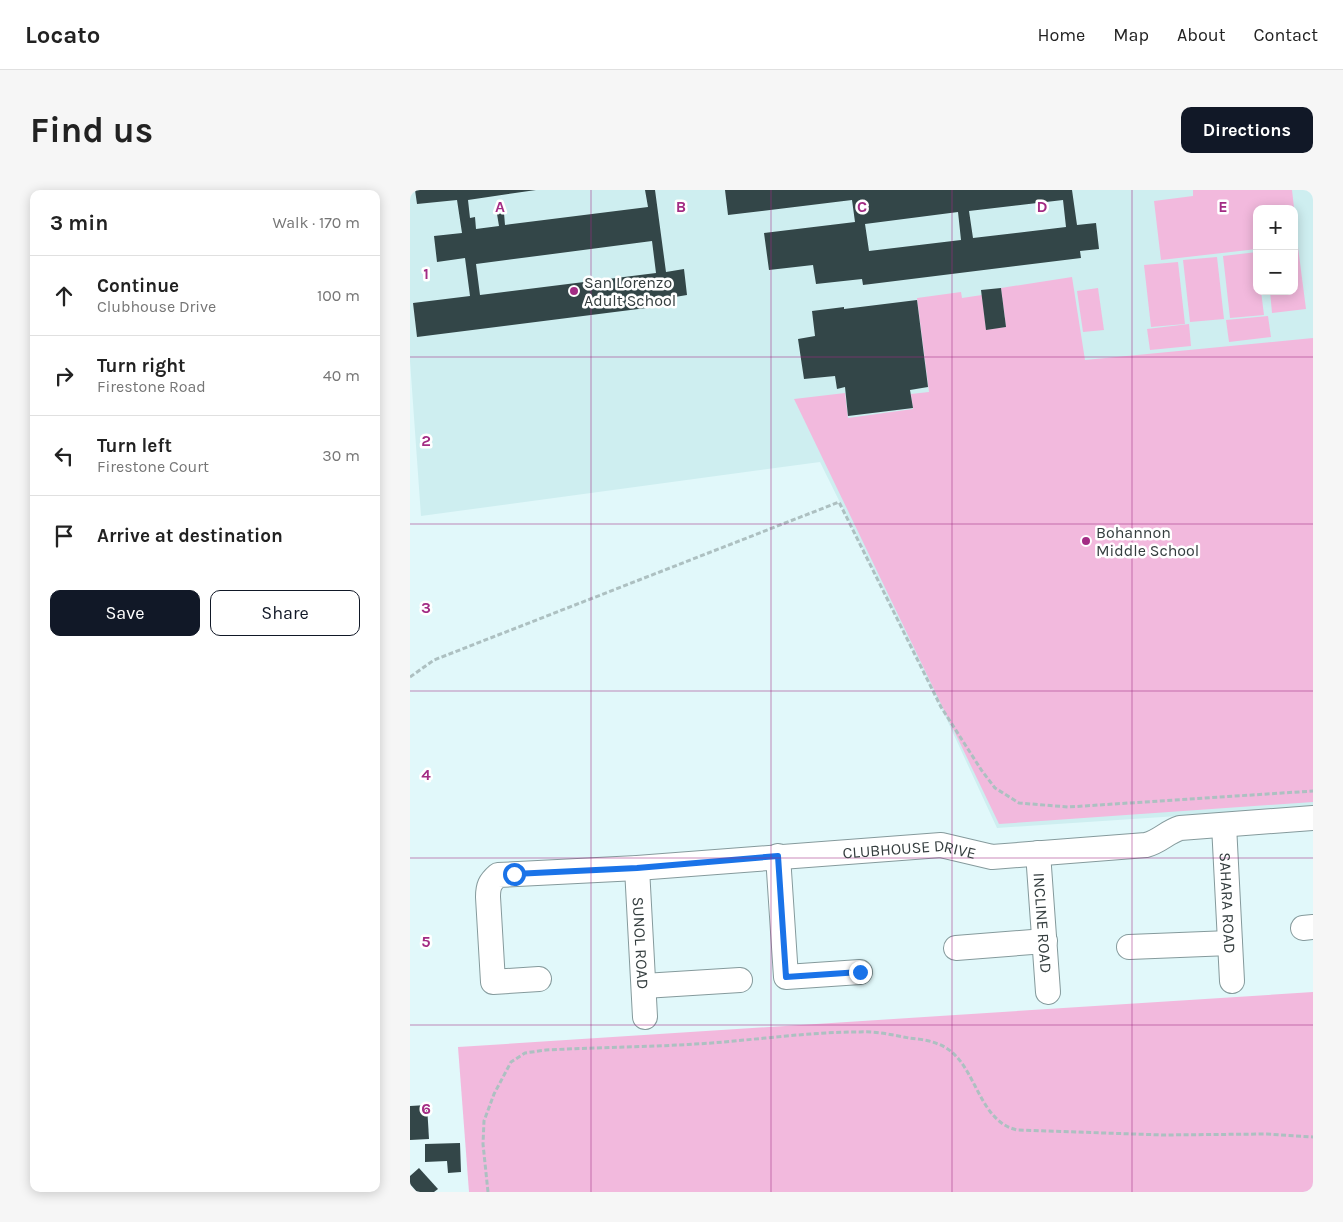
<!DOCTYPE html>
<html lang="en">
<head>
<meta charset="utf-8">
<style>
	body { margin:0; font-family:Karla,sans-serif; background:#f6f6f6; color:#222 }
	.controls { position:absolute; right:15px; top:15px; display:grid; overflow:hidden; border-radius:10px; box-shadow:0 2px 12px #0003 }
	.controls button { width:45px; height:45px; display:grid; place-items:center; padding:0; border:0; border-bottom:1px solid #e0e0e0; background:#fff; color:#222; font:25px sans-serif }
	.stop { position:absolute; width:15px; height:15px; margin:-11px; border:4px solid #1a73e8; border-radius:50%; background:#fff }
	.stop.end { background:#1a73e8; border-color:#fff; box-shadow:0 1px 5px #0008 }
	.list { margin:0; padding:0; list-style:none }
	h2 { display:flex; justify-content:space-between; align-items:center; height:65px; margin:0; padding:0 20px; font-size:21px }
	h2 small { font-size:16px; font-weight:400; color:#767676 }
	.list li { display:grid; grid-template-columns:32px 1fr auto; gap:15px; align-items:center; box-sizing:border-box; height:80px; padding:0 20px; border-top:1px solid #e0e0e0 }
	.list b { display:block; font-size:19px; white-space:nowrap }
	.list p { margin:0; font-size:16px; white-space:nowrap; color:#767676 }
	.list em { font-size:16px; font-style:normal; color:#767676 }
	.actions { display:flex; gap:10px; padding:15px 20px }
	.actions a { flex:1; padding:11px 0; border:1px solid #111827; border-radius:10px; text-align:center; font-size:18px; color:#111827 }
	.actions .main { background:#111827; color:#fff }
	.icon { flex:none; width:28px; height:28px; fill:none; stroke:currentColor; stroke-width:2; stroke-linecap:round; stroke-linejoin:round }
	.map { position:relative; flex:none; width:903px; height:1002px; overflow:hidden; border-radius:10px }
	header { display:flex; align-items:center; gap:30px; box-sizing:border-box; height:70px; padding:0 25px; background:#fff; border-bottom:1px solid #e0e0e0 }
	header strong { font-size:24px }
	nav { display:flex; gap:28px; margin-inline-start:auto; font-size:18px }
	.intro { display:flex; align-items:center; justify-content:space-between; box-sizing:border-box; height:120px; padding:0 30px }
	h1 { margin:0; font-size:35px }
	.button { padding:12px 22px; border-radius:10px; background:#111827; color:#fff; font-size:18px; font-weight:700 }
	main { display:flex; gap:30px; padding:0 30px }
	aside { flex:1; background:#fff; border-radius:10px; box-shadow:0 2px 12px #0003 }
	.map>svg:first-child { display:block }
	.built { fill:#ceeef0; fill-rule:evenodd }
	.green { fill:#f2b9dd }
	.building { fill:#334648; fill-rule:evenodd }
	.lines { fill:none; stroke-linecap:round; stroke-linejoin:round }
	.minor-casing { stroke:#859a9c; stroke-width:26 }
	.path { stroke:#adc0c1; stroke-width:3; stroke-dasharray:5 2.5; stroke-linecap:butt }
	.minor { stroke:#fff; stroke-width:24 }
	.route { stroke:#1a73e8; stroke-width:6 }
	.grid { fill:none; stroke:#a32c84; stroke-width:1; stroke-opacity:0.55 }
	.poi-dot { fill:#a32c84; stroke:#fff; stroke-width:2 }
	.labels { text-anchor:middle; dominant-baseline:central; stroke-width:5; stroke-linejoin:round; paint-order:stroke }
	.poi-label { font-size:16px; fill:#343d3e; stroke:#fff; text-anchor:start }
	.street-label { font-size:16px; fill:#343d3e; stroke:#fff }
	.grid-label { font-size:16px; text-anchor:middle; font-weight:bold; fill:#a32c84; stroke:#fff; stroke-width:5; stroke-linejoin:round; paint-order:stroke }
</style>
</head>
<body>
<header>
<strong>Locato</strong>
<nav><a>Home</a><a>Map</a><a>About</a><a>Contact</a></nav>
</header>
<div class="intro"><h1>Find us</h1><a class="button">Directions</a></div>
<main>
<aside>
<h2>3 min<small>Walk · 170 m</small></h2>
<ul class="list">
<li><svg class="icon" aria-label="ahead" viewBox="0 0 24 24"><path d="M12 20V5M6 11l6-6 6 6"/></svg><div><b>Continue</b><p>Clubhouse Drive</p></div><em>100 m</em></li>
<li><svg class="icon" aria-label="right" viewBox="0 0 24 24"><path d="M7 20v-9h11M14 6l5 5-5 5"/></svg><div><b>Turn right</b><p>Firestone Road</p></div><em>40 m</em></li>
<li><svg class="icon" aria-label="left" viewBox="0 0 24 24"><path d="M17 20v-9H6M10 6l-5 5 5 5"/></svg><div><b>Turn left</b><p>Firestone Court</p></div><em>30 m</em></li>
<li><svg class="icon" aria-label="arrive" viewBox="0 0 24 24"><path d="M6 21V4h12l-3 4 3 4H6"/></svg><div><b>Arrive at destination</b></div></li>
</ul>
<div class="actions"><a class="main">Save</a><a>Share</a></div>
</aside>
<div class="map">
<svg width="903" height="1002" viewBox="0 0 903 1002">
	<rect width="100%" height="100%" fill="#e1f8fa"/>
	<!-- built -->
	<path class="built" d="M0,0h903v617l-316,21 -56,-121 -121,-245 -399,54 -11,-155zM847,19h37v82h-37z"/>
	<!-- green -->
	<g class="green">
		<polygon points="783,0 882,0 888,54 884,54 884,19 847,19 847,59 751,70 744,11 783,6"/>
		<polygon points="888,57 896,119 862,123 860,101 884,101 884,58"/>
		<polygon points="847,62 847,101 851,101 854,125 820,128 813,66"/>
		<polygon points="807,67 814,129 780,132 773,70"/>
		<polygon points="768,72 775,134 741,137 734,75"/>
		<polygon points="662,87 675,170 903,148 903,612 589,634 384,209 435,203 438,228 503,219 501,204 519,202 507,108 551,102 552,108 572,105 576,139 596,137 591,98"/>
		<polygon points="688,98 694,140 673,142 667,101"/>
		<polygon points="858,126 861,147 819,152 816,130"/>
		<polygon points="779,134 781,156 740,160 737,139"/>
		<polygon points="903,802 903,1002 59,1002 48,857"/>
	</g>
	<!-- building -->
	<g class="building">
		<path d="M5,0h121l-68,10 2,18 5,-1 1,12 23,-3 -2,-12 7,-1 1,12 143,-18 -3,-17h10l11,82 18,-3 3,26 -18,3 1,7 -253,32 -4,-34 57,-7 -5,-38 -28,4 -3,-26 28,-3 -5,-33 -40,4zM242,51l4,32 -176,22 -4,-31z"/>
		<path d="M315,0h347l5,35 19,-2 3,26 -19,2 1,7 -218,27 -1,-6 -46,5 -3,-19 -44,5 -5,-37 91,-11 -3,-22 -124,15zM653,10l3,27 -93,11 -4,-27zM548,22l3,28 -92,11 -4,-27z"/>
		<polygon points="591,98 596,137 576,140 571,100"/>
		<polygon points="507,110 518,197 500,200 503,218 438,226 435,197 427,199 425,186 394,189 388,149 405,146 402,121 434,117 434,119"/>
		<polygon points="17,915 19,949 0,950 0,916"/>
		<polygon points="50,953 51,982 38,983 37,971 15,972 15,954"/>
		<polygon points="9,978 28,999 24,1002 7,1002 0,994 0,986"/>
	</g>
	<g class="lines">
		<defs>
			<g id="minor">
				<path id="s1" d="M814,635l8,156"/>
				<path id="s2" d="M628,663l10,139"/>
				<polyline points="368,666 376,787 450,782"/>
				<path id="s3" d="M227,678l8,149"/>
				<polyline points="893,738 903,737"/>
				<polyline points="719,757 820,753"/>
				<polyline points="546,758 635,751"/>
				<path id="s4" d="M129,789l-46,3 -5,-85c0,-11 2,-15 10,-22l139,-7 304,-23 51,12 154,-12c13,-3 21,-13 34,-17l133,-10"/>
				<polyline points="234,796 330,790"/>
			</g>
		</defs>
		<!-- minor casing -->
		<use href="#minor" class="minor-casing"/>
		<!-- path -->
		<g class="path">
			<polyline points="0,487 24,470 429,312 531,517 572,581 585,598 609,613 658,617 903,601"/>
			<path d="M78,1002l-5,-48 1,-23 10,-27 17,-32 14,-9 21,-3c60,-3 119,-3 178,-8 45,-4 90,-10 136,-10 16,-1 33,3 49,6 9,1 20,2 29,6 39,14 37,76 79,86l146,5 104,-1 46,3"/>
		</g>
		<!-- minor -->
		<use href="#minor" class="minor"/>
	</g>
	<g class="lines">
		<!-- route -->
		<polyline class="route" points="104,684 227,678 368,666 376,787 450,782"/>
	</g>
	<!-- grid -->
	<path class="grid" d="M181,0v1002M361,0v1002M542,0v1002M722,0v1002M0,167h903M0,334h903M0,501h903M0,668h903M0,835h903"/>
	<!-- markers -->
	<g class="poi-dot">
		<circle cx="164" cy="101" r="5"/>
		<circle cx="676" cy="351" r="5"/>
	</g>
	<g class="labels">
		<!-- poi labels -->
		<g class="poi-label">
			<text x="174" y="92">San Lorenzo<tspan x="174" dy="18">Adult School</tspan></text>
			<text x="686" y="342">Bohannon<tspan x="686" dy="18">Middle School</tspan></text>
		</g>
		<!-- street labels -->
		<g class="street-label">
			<text stroke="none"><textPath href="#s4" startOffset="569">CLUBHOUSE DRIVE</textPath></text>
			<text stroke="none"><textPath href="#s1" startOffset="78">SAHARA ROAD</textPath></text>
			<text stroke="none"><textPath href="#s2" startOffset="70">INCLINE ROAD</textPath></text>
			<text stroke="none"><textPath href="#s3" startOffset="75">SUNOL ROAD</textPath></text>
		</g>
	</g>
	<g class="grid-label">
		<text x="90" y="22">A</text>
		<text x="271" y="22">B</text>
		<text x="452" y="22">C</text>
		<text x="632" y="22">D</text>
		<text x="813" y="22">E</text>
		<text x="16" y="89">1</text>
		<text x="16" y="256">2</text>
		<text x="16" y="423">3</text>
		<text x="16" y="590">4</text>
		<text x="16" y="757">5</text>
		<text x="16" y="924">6</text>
	</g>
</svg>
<div class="controls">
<button>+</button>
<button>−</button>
</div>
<div class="stop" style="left:104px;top:684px"></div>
<div class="stop end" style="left:450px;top:782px"></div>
</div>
</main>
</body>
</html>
